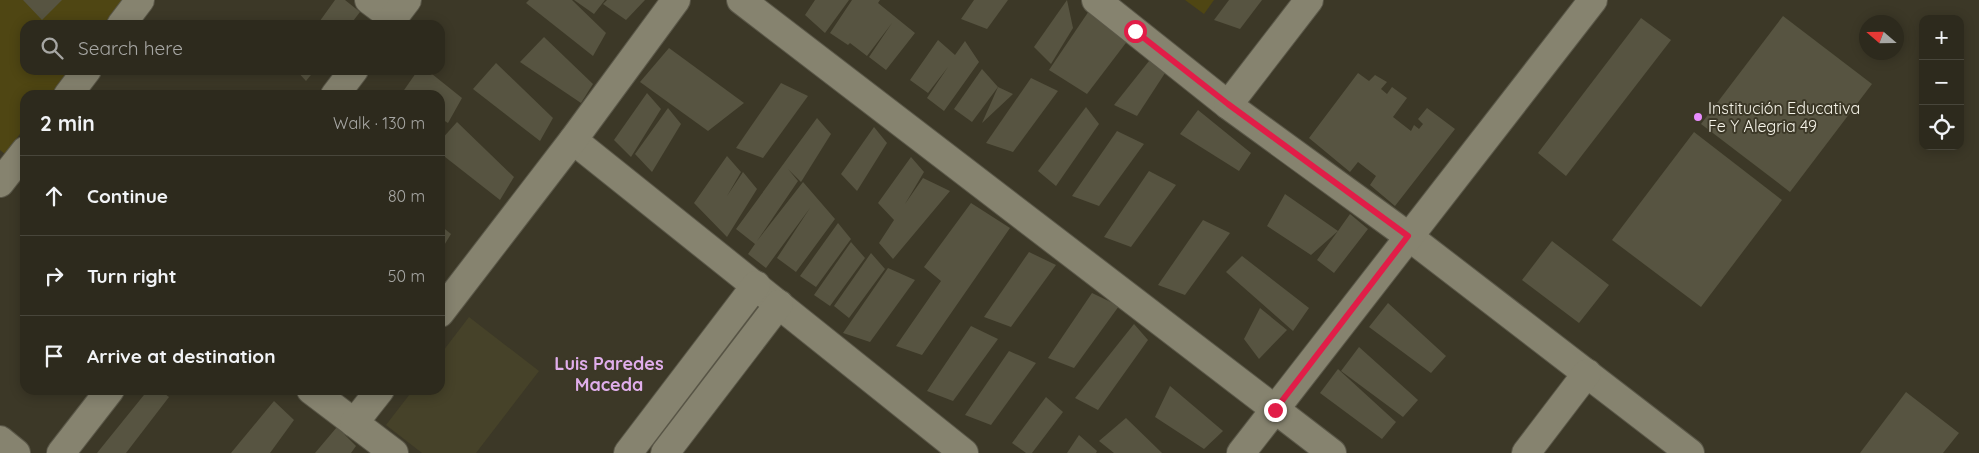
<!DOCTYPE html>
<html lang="en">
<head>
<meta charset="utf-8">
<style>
	body { margin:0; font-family:Quicksand,sans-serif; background:#39362a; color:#f1f3f6 }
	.controls { position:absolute; right:15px; top:15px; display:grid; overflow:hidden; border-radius:10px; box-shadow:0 2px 12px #0003 }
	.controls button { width:45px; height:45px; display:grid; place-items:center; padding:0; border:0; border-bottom:1px solid #48463b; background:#2d2a1d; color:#f1f3f6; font:25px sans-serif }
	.compass { position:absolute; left:1859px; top:15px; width:45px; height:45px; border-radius:50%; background:#2d2a1d; box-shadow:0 2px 12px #0003; rotate:290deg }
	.stop { position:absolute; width:15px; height:15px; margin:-11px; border:4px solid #e11d48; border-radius:50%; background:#fff }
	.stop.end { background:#e11d48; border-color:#fff; box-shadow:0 1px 5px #0008 }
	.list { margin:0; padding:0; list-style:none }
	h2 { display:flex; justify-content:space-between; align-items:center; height:65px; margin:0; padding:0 20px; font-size:21px }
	h2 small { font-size:16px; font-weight:400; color:#a7a7a4 }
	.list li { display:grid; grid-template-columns:32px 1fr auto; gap:15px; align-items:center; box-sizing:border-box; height:80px; padding:0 20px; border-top:1px solid #48463b }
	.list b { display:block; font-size:19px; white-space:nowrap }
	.list em { font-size:16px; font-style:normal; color:#a7a7a4 }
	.icon { flex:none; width:28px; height:28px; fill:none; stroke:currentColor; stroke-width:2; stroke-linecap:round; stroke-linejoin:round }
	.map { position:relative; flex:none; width:1979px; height:453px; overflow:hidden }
	.search { position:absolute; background:#2d2a1d; box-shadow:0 2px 12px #0003; left:20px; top:20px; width:425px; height:55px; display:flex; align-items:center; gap:12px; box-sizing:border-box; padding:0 18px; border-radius:15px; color:#a7a7a4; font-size:19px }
	.panel { position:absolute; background:#2d2a1d; box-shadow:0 2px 12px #0003; left:20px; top:90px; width:425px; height:305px; border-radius:15px }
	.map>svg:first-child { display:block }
	.built { fill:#464229 }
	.green { fill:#4f4613 }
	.building { fill:#575441 }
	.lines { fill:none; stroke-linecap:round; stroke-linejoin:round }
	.minor-casing { stroke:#5a5748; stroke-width:30 }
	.minor { stroke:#86836f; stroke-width:28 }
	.route { stroke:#e11d48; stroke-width:6 }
	.poi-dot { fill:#e98dfe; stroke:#3c3827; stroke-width:2 }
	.labels { text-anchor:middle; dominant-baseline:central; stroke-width:4; stroke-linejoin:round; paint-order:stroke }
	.poi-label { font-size:16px; fill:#f6f4e9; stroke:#3c3827; text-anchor:start }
	.neighbourhood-label { font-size:18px; font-weight:bold; fill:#e0aeeb; stroke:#3c3827 }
</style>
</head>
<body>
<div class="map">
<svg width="1979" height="453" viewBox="0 0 1979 453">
	<rect width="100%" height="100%" fill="#3c3827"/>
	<!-- built -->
	<polygon class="built" points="469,317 539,371 476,453 422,453 386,425 413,390 440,390 440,355"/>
	<!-- green -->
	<g class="green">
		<polygon points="0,0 122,0 103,25 25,25 25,70 69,70 50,95 25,95 25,127 5,154 0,150"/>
		<polygon points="1185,0 1214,0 1204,14"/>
	</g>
	<!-- building -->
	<g class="building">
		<polygon points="23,0 62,0 42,20"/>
		<polygon points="335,0 345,0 360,12 350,25 317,25"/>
		<polygon points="529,0 572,0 606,33 593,56 526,3"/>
		<polygon points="574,0 605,0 594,14"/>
		<polygon points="607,0 645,0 626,20 603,4"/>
		<polygon points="815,0 849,0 825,33 805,15"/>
		<polygon points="852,0 880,0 878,3 915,33 886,70 869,57 892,23 867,56 850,43 848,45 830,33"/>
		<polygon points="974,0 1008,0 987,29 961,19"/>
		<polygon points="1067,0 1073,28 1051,64 1034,47"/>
		<polygon points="1229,0 1262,0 1240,29 1214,20"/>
		<polygon points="1093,5 1135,31 1087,94 1049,70"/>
		<polygon points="1783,16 1872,84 1790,192 1701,124"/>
		<polygon points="1641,18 1671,40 1566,176 1538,153"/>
		<polygon points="544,37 593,84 581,103 520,62"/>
		<polygon points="938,40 955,55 965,41 979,62 944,111 927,98 948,67 928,93 910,80"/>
		<polygon points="669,48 744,103 708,131 640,82"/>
		<polygon points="1153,56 1167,70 1137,116 1114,105"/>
		<polygon points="496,63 553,118 540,141 473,89"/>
		<polygon points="982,69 998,87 972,122 954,109"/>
		<polygon points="296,70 315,70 306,81"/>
		<polygon points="418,70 427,70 462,98 448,123 440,118 440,95 402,93"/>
		<polygon points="1358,73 1369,81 1375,75 1387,82 1381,89 1387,94 1392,87 1407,98 1393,117 1411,131 1414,125 1419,129 1423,124 1418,119 1427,108 1455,129 1395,206 1370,185 1376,176 1358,162 1350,172 1309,138"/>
		<polygon points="1031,78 1058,91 1013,152 986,143"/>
		<polygon points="781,83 808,96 763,158 736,148"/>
		<polygon points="998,87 1013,94 982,123"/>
		<polygon points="647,93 661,109 631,157 614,140"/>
		<polygon points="1086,107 1099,124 1056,186 1038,171"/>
		<polygon points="668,108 681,124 652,172 635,154"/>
		<polygon points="1198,110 1251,153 1239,171 1180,134"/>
		<polygon points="817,118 831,134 801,182 788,169 798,181 757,241 803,182 835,219 796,272 777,258 810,208 766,268 748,254 755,244 736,229"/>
		<polygon points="457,122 514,177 500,200 440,153 440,141"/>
		<polygon points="874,127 887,143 857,191 841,174"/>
		<polygon points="1117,131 1144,144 1099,206 1072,196"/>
		<polygon points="1694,132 1782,200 1701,307 1612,240"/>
		<polygon points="727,156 741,172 727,196 743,172 757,189 727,237 694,203"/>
		<polygon points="911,157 924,172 905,204 923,178 950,191 893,259 879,243 894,220 878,203"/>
		<polygon points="1149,171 1176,185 1131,247 1104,237"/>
		<polygon points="1285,194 1338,231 1350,214 1368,229 1334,273 1317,260 1338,231 1311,255 1267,226"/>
		<polygon points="971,203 1010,228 922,355 896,346 941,281 924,267"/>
		<polygon points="1203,220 1230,233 1185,295 1158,285"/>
		<polygon points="838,223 851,239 816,287 800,276"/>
		<polygon points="440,225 451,234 440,252"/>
		<polygon points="1552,241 1609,285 1579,323 1522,280"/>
		<polygon points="851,242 865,258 830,306 814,295"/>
		<polygon points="1029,252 1056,265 1011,327 984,317"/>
		<polygon points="871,253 885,269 849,318 834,306"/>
		<polygon points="1242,256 1309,308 1293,331 1226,272"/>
		<polygon points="888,268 915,280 870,342 843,333"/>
		<polygon points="1092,293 1119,306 1074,368 1048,358"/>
		<polygon points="1388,303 1446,356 1431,373 1369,327"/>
		<polygon points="1260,308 1287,330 1259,359 1244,339"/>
		<polygon points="1134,324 1148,340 1098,410 1075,398"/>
		<polygon points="971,326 998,339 953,401 927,391"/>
		<polygon points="1359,347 1418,400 1403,417 1341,371"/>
		<polygon points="1009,351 1036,363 991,425 965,415"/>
		<polygon points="1338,369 1396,422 1382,439 1320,393"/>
		<polygon points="1170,386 1223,431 1204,449 1155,417"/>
		<polygon points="148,390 160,390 169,397 126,453 97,453"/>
		<polygon points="1906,392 1959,433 1943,453 1860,453"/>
		<polygon points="1046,397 1063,412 1032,453 1026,453 1012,443"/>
		<polygon points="274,401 294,420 270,453 231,453"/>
		<polygon points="1126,418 1162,453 1114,453 1099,441"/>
		<polygon points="337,427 356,446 351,453 315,453"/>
		<polygon points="1079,435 1097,451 1096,453 1067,453"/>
	</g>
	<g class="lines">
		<defs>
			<g id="minor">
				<polyline points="369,0 393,18"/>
				<polyline points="741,0 1332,453"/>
				<polyline points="1096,0 1228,105 1408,236 1690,453"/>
				<polyline points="121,25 140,0"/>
				<polyline points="388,25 407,0"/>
				<polyline points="68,95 87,70"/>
				<polyline points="335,95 354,70"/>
				<polyline points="1228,105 1309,0"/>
				<polyline points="573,140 964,453"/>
				<polyline points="0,183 25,151"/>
				<polyline points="440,313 573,140 676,0"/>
				<polyline points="311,390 394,453"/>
				<polyline points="354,423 380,390"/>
				<polyline points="0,440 16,453"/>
				<polyline points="61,453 110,390"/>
				<polyline points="628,453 756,285"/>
				<polyline points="665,453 779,304"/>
				<polyline points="1241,453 1593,0"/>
				<polyline points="1526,453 1587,373"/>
			</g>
		</defs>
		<!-- minor casing -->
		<use href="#minor" class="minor-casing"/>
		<!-- minor -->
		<use href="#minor" class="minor"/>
	</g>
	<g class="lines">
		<!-- route -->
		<polyline class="route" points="1135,31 1228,104 1408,236 1275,410"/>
	</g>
	<!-- markers -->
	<circle class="poi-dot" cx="1698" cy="117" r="5"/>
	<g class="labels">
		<!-- poi labels -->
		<g class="poi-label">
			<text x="1708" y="108">Institución Educativa<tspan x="1708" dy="18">Fe Y Alegria 49</tspan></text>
		</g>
		<!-- neighbourhood labels -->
		<g class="neighbourhood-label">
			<text x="609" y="363">Luis Paredes<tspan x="609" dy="21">Maceda</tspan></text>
		</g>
	</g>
</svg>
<div class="controls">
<button>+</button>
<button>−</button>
<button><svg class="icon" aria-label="locate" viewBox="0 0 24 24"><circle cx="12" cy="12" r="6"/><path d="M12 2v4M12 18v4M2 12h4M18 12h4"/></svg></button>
</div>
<svg class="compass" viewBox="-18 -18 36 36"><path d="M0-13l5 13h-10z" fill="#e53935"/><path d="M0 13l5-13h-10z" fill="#a7a7a4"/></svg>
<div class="stop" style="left:1135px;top:31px"></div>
<div class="stop end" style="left:1275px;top:410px"></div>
<div class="search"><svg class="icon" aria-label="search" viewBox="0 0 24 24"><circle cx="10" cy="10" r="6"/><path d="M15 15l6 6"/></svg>Search here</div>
<section class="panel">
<h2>2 min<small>Walk · 130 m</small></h2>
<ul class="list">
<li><svg class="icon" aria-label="ahead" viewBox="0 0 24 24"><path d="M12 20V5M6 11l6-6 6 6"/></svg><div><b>Continue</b></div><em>80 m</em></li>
<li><svg class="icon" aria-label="right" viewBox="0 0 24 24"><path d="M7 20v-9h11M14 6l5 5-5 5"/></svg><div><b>Turn right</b></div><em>50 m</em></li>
<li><svg class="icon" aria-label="arrive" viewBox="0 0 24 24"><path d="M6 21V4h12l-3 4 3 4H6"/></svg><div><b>Arrive at destination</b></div></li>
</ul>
</section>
</div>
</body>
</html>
